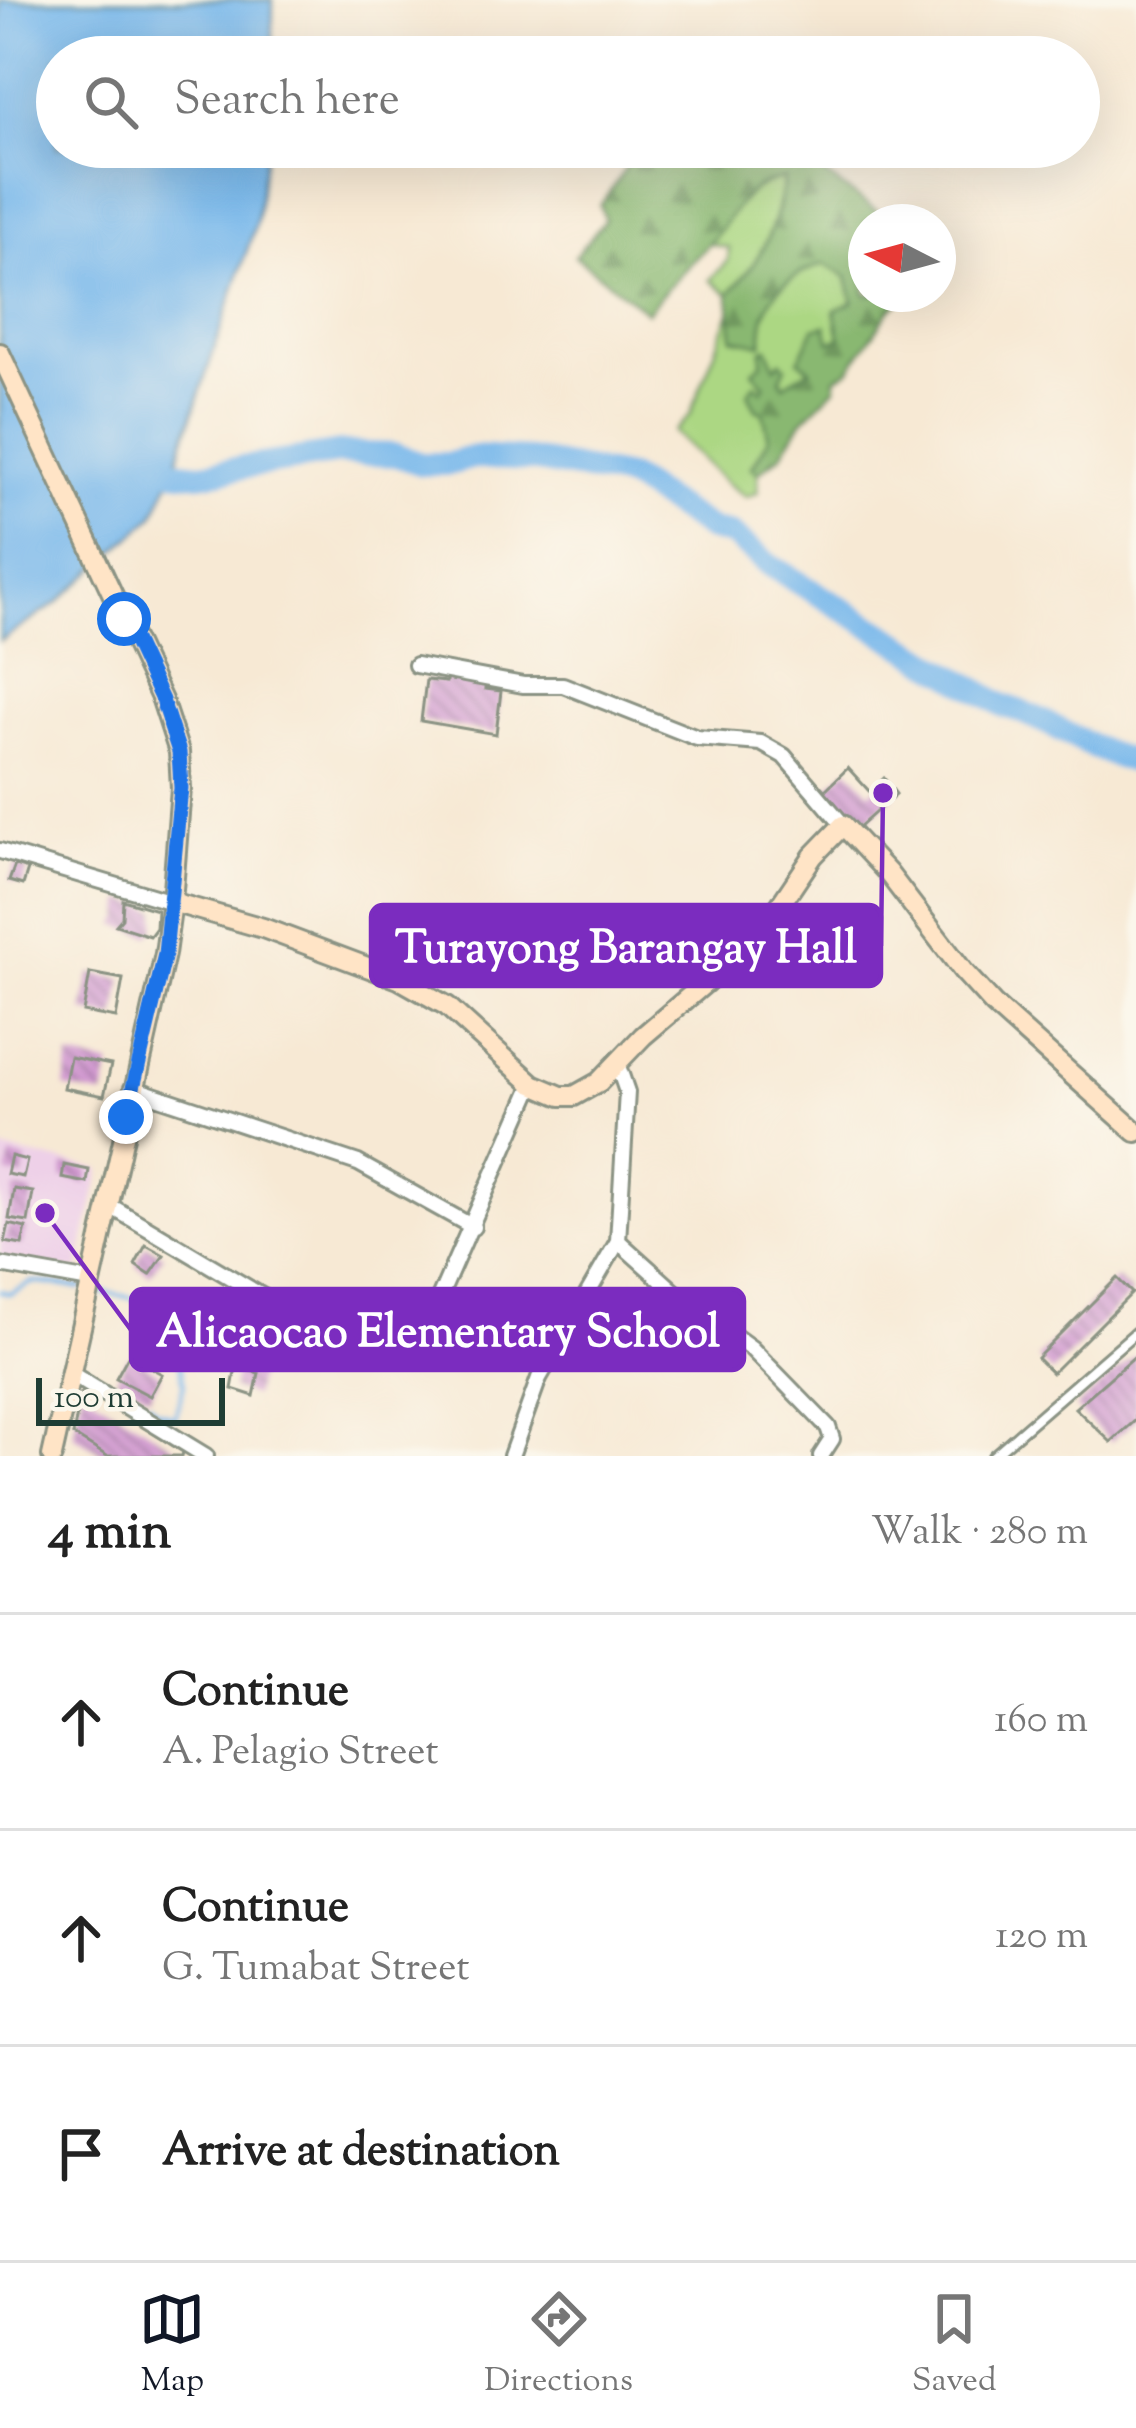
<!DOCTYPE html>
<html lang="en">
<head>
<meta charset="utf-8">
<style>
	body { margin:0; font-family:"Sorts Mill Goudy",serif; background:#f2f2f2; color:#222 }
	.compass { position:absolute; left:848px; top:204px; width:108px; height:108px; border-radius:50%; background:#fff; box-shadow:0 12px 48px #0002; rotate:276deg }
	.scale { position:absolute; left:36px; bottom:30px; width:189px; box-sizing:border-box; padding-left:12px; border:6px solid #1f3d34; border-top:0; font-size:33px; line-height:42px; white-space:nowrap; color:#1f3d34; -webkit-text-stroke:9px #fbf7ec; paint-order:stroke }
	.stop { position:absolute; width:36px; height:36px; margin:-27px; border:9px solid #1a73e8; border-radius:50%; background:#fff }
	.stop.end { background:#1a73e8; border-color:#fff; box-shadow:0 3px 12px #0008 }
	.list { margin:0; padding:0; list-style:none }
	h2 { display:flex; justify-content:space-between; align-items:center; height:156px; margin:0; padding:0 48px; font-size:51px }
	h2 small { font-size:39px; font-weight:400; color:#767676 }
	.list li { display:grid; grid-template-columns:78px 1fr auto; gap:36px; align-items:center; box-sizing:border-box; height:216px; padding:0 48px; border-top:3px solid #e0e0e0 }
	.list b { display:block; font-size:45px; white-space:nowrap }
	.list p { margin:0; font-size:39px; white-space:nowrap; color:#767676 }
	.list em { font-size:39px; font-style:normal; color:#767676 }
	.icon { flex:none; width:66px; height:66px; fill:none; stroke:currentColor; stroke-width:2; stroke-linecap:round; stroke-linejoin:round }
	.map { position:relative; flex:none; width:1136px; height:1456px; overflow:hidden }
	.search { position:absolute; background:#fff; box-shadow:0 12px 48px #0002; left:36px; right:36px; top:36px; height:132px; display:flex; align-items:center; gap:30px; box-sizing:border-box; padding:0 42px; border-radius:66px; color:#767676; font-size:45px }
	.sheet { height:804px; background:#fff }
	nav { display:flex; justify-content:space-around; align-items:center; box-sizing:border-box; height:168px; border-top:3px solid #e0e0e0; background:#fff; font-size:33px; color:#767676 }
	nav a { display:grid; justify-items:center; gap:6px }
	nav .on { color:#111827 }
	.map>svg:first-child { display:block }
	.built { fill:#eed0e8 }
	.green { fill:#acd783; stroke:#668a5c; stroke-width:3 }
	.forest { fill:url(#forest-firs); stroke:#547a52; stroke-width:3 }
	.water { fill:#77b7eb; stroke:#4b7a90; stroke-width:3 }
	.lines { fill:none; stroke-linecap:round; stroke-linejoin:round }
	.stream { stroke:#77b7eb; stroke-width:4.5 }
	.river { stroke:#77b7eb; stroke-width:24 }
	.building { fill:url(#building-back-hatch) }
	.lane-casing { stroke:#8b9384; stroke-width:14 }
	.street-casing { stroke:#8b9384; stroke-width:20 }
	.secondary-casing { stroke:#8b9384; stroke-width:24 }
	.lane { stroke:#fff; stroke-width:8 }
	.street { stroke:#fff; stroke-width:14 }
	.secondary { stroke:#ffe4c6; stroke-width:18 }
	.route { stroke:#1a73e8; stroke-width:15 }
	.leader { fill:none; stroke:#7b2cbf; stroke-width:4.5 }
	.callout-dot { fill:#7b2cbf; stroke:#fbf7ec; stroke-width:4.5 }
	.callout { fill:#7b2cbf; stroke:#7b2cbf; stroke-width:4.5 }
	.callout-label { font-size:45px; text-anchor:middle; font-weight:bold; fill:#fff }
</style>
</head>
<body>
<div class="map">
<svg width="1136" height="1456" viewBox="0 0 1136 1456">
	<defs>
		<pattern id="forest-firs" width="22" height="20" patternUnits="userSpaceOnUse" patternTransform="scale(3)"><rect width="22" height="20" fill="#89b871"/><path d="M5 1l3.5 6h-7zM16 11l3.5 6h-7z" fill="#6f975e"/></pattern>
		<pattern id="building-back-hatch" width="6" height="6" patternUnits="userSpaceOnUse" patternTransform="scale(3)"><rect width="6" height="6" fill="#d098cf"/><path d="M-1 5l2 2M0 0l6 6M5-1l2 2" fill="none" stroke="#a87da9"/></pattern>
	</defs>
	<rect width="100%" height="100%" fill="#fbf7ec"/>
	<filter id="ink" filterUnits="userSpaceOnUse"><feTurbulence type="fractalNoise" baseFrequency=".00833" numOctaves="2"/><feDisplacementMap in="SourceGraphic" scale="24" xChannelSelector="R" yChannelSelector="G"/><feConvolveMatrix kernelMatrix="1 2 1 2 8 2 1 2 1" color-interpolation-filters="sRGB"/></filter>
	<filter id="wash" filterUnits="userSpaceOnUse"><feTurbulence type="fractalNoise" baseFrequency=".004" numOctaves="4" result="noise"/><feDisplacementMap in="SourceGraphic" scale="48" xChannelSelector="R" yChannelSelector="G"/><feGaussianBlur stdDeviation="2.7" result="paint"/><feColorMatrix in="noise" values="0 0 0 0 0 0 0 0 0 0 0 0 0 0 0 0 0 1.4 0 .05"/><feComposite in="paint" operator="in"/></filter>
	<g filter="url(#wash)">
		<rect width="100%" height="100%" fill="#f7e9d4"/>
		<!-- built -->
		<polygon class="built" points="0,1149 101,1169 78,1271 0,1257"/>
		<!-- green -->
		<g class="green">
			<path d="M784,178c-10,52 -19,76 -55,116l-19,-14 18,-19 1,-13 -19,-4c21,-31 35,-59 74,-66z"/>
			<path d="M824,263l23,14 6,26 -12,36c-17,6 -18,17 -30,29 -7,7 -18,12 -27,17l-13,-26 -9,33 7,47 -17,28 6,6v19l-12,5 -21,-15 -51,-50 16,-17 41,-105 2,28 29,5c-2,-46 22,-66 62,-80z"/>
		</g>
		<!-- forest -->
		<path class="forest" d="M640,147h145l108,75h-27v72h45l-20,14 -42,62 -14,8 1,9 -34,34 -21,34 -23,18 -6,-6 17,-29 -6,-26 -7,-3 -8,-16 7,-9 7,7 3,-6 -12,-14 9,-8v-13l6,-2 7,19 6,-6 5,5 -6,13 4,6 26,-16 -11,-9 15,-32 12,-3 4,17 10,-4 -5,-28 18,-8 -6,-25 -23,-13c-41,14 -64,33 -62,80l-29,-6 -4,-44c35,-39 46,-63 55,-115 -42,3 -51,40 -77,67 -21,22 -41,42 -60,66l-72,-56 30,-36 -5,-14z"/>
		<!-- water -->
		<polygon class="water" points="0,0 273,0 272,57 57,57 57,147 266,147 256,223 174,471 153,517 56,604 0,641"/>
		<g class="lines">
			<!-- stream -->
			<g class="stream">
				<polyline points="0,1291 10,1294 33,1282 83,1288"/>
				<polyline points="94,1291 167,1304 183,1314 179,1360 184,1384 175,1417 155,1410 149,1403 132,1405"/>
			</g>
			<!-- river -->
			<path class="river" d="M151,450l23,21 26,3 140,-21 56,2 26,9h27l25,-7 57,3 98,18 82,52 21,5 36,29 236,142c47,13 85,46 132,56"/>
		</g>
		<g id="blocks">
			<!-- building -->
			<g class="building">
				<polygon points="447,677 486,682 485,689 501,691 496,734 421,721 426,680 446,682"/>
				<polygon points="848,768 870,792 884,778 896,794 858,828 823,792"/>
				<polygon points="15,865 28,869 23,885 9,881"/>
				<polygon points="123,900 157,910 156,928 150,936 116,925 122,918"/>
				<polygon points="90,973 123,979 116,1018 83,1012"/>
				<polygon points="70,1057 111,1065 104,1096 64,1088"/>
				<polygon points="11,1156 27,1160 23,1177 7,1174"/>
				<polygon points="64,1165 89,1170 87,1183 62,1178"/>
				<polygon points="14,1189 33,1192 28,1222 9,1219"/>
				<polygon points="9,1224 26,1228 22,1245 5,1242"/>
				<polygon points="146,1245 164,1255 150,1275 135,1265"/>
				<polygon points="1117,1278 1132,1293 1052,1373 1037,1358"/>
				<polygon points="1136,1355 1136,1420 1111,1442 1075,1408"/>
				<polygon points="128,1356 162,1374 150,1396 116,1378"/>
				<polygon points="236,1367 259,1373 254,1396 232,1389"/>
				<polygon points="82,1389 183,1452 182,1456 107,1456 73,1435"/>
			</g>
		</g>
	</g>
	<g filter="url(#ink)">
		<use href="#blocks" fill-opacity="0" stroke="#8b9384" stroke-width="3"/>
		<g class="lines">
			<defs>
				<polyline id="lane" points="993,1456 1136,1332"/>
				<g id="street">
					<polyline points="416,665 523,685 563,685 697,738 761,743 784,756 843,825"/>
					<polyline points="0,851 172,902"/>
					<polyline points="132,1088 358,1163 473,1227"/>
					<polyline points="107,1204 326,1334"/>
					<polyline points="618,1241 677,1294 751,1348 828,1427 832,1439 821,1456"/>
					<polyline points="0,1265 90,1281"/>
					<polyline points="440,1296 533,1084"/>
					<polyline points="70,1373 206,1456"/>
					<polyline points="511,1456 539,1378 618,1241 627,1092 617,1063"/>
				</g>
				<g id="secondary">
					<polyline points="0,353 162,700 179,752 181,788 172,902 165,954 52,1456"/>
					<polyline points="172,902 263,928 399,979 447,1006 533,1084 561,1096 574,1096 599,1082 643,1036 758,938 813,856 843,825 888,873 963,971 994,1005 1136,1132"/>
				</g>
			</defs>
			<!-- lane casing -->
			<use href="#lane" class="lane-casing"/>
			<!-- street casing -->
			<use href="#street" class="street-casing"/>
			<!-- secondary casing -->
			<use href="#secondary" class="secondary-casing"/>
			<!-- lane -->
			<use href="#lane" class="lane"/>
			<!-- street -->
			<use href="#street" class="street"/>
			<!-- secondary -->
			<use href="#secondary" class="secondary"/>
		</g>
	</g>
	<g class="lines" filter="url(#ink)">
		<!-- route -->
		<polyline class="route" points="124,619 162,700 179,752 181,788 165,954 126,1117"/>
	</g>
	<!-- callouts -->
	<path class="leader" d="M883 793L881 946M45 1213L131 1330"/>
	<g class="callout-dot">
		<circle cx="883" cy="793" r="12"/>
		<circle cx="45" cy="1213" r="12"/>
	</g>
	<g class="callout">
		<rect x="371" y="905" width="510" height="81" rx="12"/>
		<rect x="131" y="1289" width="613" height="81" rx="12"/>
	</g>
	<g class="callout-label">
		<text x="626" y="962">Turayong Barangay Hall</text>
		<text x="438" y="1346">Alicaocao Elementary School</text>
	</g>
</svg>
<svg class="compass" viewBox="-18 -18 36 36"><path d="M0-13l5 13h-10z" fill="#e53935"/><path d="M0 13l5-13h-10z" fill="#767676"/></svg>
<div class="scale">100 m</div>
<div class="stop" style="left:124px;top:619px"></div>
<div class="stop end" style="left:126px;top:1117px"></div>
<div class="search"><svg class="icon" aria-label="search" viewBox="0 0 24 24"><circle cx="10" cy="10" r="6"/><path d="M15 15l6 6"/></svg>Search here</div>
</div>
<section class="sheet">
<h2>4 min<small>Walk · 280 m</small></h2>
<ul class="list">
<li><svg class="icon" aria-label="ahead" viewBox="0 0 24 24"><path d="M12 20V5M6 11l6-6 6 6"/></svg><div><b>Continue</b><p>A. Pelagio Street</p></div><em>160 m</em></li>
<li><svg class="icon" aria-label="ahead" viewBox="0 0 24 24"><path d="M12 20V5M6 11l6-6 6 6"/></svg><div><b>Continue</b><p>G. Tumabat Street</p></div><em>120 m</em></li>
<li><svg class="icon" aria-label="arrive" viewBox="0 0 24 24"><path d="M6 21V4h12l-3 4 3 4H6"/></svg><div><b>Arrive at destination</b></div></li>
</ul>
</section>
<nav>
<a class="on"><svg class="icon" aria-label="map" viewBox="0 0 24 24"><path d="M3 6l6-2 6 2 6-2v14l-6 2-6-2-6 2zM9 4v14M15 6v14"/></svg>Map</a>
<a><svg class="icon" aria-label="directions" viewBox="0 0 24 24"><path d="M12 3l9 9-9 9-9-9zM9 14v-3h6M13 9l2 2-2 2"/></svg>Directions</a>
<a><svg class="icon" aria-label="saved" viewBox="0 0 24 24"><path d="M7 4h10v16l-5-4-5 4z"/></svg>Saved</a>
</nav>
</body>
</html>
